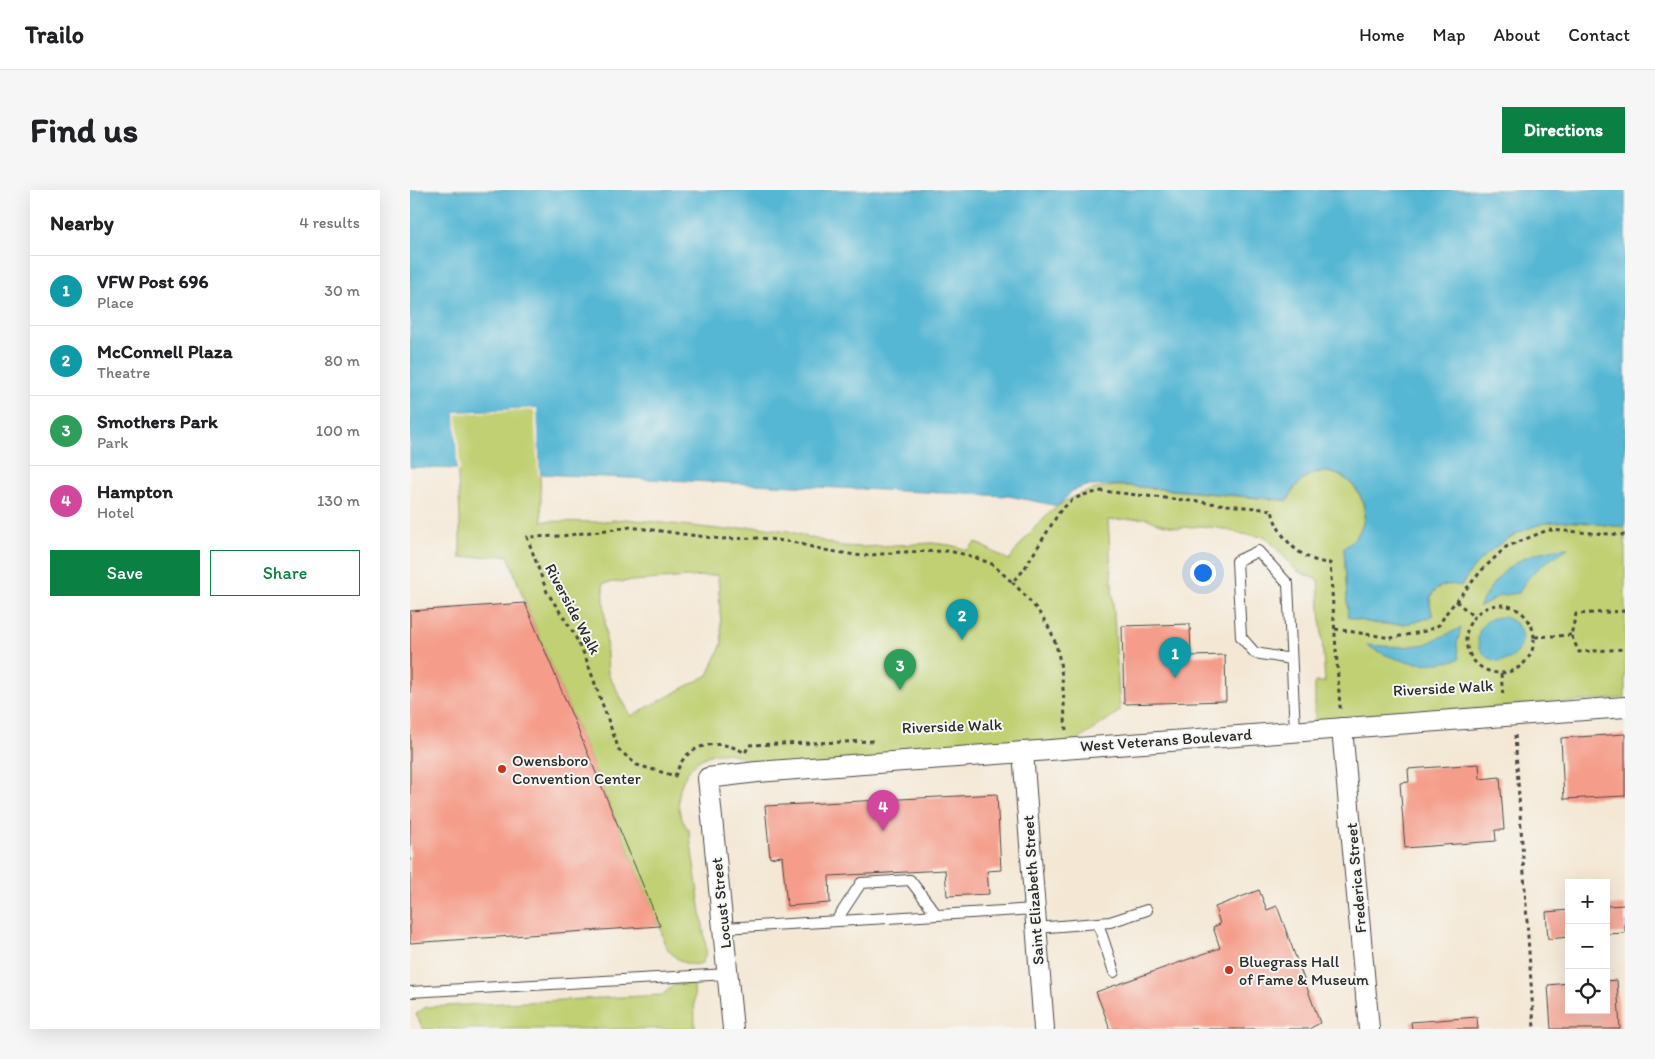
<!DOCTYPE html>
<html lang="en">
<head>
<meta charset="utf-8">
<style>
	body { margin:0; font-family:Itim,sans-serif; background:#f6f6f6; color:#202124 }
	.controls { position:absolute; right:15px; bottom:15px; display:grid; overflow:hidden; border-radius:0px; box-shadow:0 5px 20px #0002 }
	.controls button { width:45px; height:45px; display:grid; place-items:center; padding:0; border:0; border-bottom:1px solid #e0e0e0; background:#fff; color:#202124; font:25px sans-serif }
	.you { position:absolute; left:792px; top:382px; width:18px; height:18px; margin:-12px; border:4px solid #fff; border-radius:50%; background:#1a73e8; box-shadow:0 0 0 8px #1a73e833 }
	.badge { display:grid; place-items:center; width:32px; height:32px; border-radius:50%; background:#0b8043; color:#fff; font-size:16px; font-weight:700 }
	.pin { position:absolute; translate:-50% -41px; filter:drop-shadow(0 1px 2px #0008) }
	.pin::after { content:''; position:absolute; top:26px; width:18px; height:15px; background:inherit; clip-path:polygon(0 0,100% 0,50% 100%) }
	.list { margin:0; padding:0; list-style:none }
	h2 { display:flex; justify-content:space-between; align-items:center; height:65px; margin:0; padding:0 20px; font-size:21px }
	h2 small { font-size:16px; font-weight:400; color:#757577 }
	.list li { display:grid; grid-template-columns:32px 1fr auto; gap:15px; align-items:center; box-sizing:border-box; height:70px; padding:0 20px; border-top:1px solid #e0e0e0 }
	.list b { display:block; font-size:19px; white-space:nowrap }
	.list p { margin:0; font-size:16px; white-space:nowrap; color:#757577 }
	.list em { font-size:16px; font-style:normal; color:#757577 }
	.actions { display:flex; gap:10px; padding:15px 20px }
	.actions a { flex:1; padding:11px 0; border:1px solid #0b8043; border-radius:0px; text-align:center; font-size:18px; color:#0b8043 }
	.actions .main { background:#0b8043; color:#fff }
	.icon { flex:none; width:28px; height:28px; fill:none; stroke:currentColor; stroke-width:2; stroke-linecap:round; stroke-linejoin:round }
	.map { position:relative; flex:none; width:1215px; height:839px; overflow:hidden; border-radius:0px }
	header { display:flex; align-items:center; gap:30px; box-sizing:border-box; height:70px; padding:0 25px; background:#fff; border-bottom:1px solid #e0e0e0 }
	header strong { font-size:24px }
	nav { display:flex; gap:28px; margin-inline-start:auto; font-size:18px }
	.intro { display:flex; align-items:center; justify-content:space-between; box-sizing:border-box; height:120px; padding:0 30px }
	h1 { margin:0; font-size:35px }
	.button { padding:12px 22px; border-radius:0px; background:#0b8043; color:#fff; font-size:18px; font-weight:700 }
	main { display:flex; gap:30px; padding:0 30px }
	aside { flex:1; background:#fff; border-radius:0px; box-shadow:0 5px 20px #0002 }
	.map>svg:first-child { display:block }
	.green { fill:#c0d072; stroke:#767e4e; fill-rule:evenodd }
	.water { fill:#56b7d4; stroke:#407180 }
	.pier { fill:#f4e8d5 }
	.building { fill:#f59d8a }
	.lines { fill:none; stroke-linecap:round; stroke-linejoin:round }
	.lane-casing { stroke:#494744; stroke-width:12 }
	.street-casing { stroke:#494744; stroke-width:22 }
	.path { stroke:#494744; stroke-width:3; stroke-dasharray:4 4; stroke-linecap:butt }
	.lane { stroke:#fff; stroke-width:10 }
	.street { stroke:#fff; stroke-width:20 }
	.poi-dot { fill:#c8321e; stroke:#f6f6f2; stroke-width:2 }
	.labels { text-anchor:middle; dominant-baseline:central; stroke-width:4; stroke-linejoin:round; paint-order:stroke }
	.street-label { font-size:16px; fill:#2b2b2b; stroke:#f6f6f2 }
	.poi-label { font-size:16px; fill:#2b2b2b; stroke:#f6f6f2; text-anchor:start }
</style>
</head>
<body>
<header>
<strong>Trailo</strong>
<nav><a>Home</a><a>Map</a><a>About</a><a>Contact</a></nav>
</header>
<div class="intro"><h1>Find us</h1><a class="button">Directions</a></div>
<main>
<aside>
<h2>Nearby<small>4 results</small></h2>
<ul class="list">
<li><span class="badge" style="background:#0f9aa8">1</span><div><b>VFW Post 696</b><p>Place</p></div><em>30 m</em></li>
<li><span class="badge" style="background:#0f9aa8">2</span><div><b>McConnell Plaza</b><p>Theatre</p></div><em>80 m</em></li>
<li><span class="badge" style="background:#2e9e5b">3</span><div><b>Smothers Park</b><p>Park</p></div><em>100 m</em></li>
<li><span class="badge" style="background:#d1479c">4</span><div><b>Hampton</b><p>Hotel</p></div><em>130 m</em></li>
</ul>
<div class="actions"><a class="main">Save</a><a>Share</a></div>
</aside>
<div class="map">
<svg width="1215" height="839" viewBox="0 0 1215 839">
	<rect width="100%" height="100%" fill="#f6f6f2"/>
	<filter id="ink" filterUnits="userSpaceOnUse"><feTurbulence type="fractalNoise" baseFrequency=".02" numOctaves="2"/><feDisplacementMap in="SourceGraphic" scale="10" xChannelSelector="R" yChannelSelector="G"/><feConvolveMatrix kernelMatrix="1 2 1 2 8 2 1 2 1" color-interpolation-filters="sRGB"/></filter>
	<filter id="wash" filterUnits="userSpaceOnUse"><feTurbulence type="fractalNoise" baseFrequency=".0096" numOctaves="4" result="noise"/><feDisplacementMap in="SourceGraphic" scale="20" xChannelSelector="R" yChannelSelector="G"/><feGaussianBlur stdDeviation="1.12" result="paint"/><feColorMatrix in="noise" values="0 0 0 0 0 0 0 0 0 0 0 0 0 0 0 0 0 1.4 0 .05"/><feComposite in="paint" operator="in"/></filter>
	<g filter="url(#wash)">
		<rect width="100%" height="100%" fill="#f4e8d5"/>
		<!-- green -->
		<g class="green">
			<path d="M127,218l5,113 53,1 31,-3 102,11 20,-3h10l30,4 52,15 23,1 69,-4 18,2 18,5 7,-8 34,18c33,-44 57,-74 117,-74l162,15c31,-70 114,5 56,47l4,69c25,9 61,12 85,-2 -9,-22 7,-35 28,-30 5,-7 10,-15 16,-22 17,-18 49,-38 74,-41 24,-2 50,3 74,5v171l-310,23v-39h10l-7,-102 -21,-9 -31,-34 -23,-3 -25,-6 -17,-2 -23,2 -21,-5 -11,-5 -38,2 12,191 -53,37 -310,24c-6,-6 -13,-14 -21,-17 -43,-14 -75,43 -47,75l17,117v7l-4,9c-16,6 -32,-7 -38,-21 -2,-5 -2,-11 -4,-16l-135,-323 -17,-48 -48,3v-40l-5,-106zM308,385l4,69 -14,31 -77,41 -23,-42 -5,-91z"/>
			<polygon points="284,793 285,839 13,839 6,824 16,817 252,805 264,795"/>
		</g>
		<!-- water -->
		<g class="water">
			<path d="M0,0h1215v337c-24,-2 -49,-7 -72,-5 -25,2 -60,23 -76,42 -6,6 -11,14 -16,22 -20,-6 -39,7 -28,29 -24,14 -59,10 -85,2l-4,-69c60,-43 -27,-118 -56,-48l-166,-15 -36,1 -14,5 -14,15 -49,-10 -469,-22 -4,-66 -81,4 2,57 -47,-2z"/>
			<path d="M1158,358c-20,13 -39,23 -49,45l-20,3 -20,11c19,-39 46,-57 89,-59z"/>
			<circle cx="1090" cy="449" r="22"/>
			<path d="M1051,438l-4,16 2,15c-34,10 -64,3 -93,-14l37,2 22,-3z"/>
		</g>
		<!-- pier -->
		<polygon class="pier" points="127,218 130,287 128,284 124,220 47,224 50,279 47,282 45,222"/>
		<g id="blocks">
			<!-- building -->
			<g class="building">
				<polygon points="115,413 250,736 0,753 0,421"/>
				<polygon points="780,434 781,466 815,465 816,511 714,514 712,436"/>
				<polygon points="1215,544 1215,606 1154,609 1151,548"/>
				<polygon points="1069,574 1070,589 1090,587 1094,640 1085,640 1086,651 995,658 990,593 999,592 998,579"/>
				<polygon points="587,604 591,680 577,681 579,704 537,706 535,680 419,686 420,713 377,716 372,666 360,668 355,616"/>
				<polygon points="849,700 857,720 867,716 910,833 899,839 699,839 698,833 686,802 810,758 803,737 810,734 805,717"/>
				<polygon points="1215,715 1215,743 1196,744 1196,716"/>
				<polygon points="1159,720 1159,747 1138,749 1136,722"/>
				<polygon points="1207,790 1210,839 1141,839 1138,795 1159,793 1159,820 1196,820 1196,791"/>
				<polygon points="1067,827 1068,839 1002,839 1001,832"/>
			</g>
		</g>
	</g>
	<g filter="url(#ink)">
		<use href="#blocks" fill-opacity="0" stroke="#494744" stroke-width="1"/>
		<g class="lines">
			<defs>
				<g id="lane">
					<polyline points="881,469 845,463 831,447 827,371 848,361 878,394 885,541"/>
					<polyline points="426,731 451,693 500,690 527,725"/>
					<polyline points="688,733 704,782"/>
					<polyline points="314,738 625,719"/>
					<polyline points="626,738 700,732 737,720"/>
					<polyline points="0,802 318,784"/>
				</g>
				<g id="street">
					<polyline points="932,538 959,839"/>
					<polyline points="613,562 634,839"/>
					<polyline points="323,839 298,588 347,582 1215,517"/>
				</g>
			</defs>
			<!-- lane casing -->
			<use href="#lane" class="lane-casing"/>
			<!-- street casing -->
			<use href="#street" class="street-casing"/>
			<!-- path -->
			<g class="path">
				<path d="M602,392c15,15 31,32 40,52 12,27 11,67 14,96"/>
				<polyline points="1046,411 1064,427"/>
				<circle cx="1090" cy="449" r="34"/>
				<polyline points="1215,421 1166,424 1161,445 1169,462 1215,459"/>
				<polyline points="925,439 981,448 1016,441 1029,435 1037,422 1072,380 1096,357 1138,340 1215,345"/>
				<polyline points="1125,447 1161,445"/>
				<polyline points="1091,484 1093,506"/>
				<polyline points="1105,545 1124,839"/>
				<path d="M463,551l-124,4 -4,8c-20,-13 -49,-12 -63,8 -3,5 -5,10 -7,15l-38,-11 -18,-15 -34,-94 -12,-24 -26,-40 -20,-55 34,-1 69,-9 91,12 39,-1 33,4 31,8 38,6 39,-4 47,-1 20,4 24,9 20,18 11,-11 37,-60 12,-11 11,-5 19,-4 170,19c5,27 30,52 58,53l10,144h2"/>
			</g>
			<!-- lane -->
			<use href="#lane" class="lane"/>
			<!-- street -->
			<use href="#street" class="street"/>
		</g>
	</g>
	<!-- markers -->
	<g class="poi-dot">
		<circle cx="92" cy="579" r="5"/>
		<circle cx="819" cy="780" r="5"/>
	</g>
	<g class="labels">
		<!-- street labels -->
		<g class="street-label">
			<text transform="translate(163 419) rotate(62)">Riverside Walk</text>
			<text transform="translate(1033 498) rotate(-3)">Riverside Walk</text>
			<text transform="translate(542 536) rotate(-2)">Riverside Walk</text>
			<text transform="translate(756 550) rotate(-4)">West Veterans Boulevard</text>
			<text transform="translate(946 688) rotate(-95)">Frederica Street</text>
			<text transform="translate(623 700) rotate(-94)">Saint Elizabeth Street</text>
			<text transform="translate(311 713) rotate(-96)">Locust Street</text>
		</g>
		<!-- poi labels -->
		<g class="poi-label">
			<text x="102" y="570">Owensboro<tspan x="102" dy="18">Convention Center</tspan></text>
			<text x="829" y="771">Bluegrass Hall<tspan x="829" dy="18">of Fame &amp; Museum</tspan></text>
		</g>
	</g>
</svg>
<div class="controls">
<button>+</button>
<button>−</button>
<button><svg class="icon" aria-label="locate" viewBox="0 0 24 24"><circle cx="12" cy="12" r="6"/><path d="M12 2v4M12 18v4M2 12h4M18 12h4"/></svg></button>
</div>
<div class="you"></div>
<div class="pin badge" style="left:765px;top:488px;background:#0f9aa8">1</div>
<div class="pin badge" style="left:552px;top:450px;background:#0f9aa8">2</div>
<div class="pin badge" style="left:490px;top:500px;background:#2e9e5b">3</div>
<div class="pin badge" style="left:473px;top:641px;background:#d1479c">4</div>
</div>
</main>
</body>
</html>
